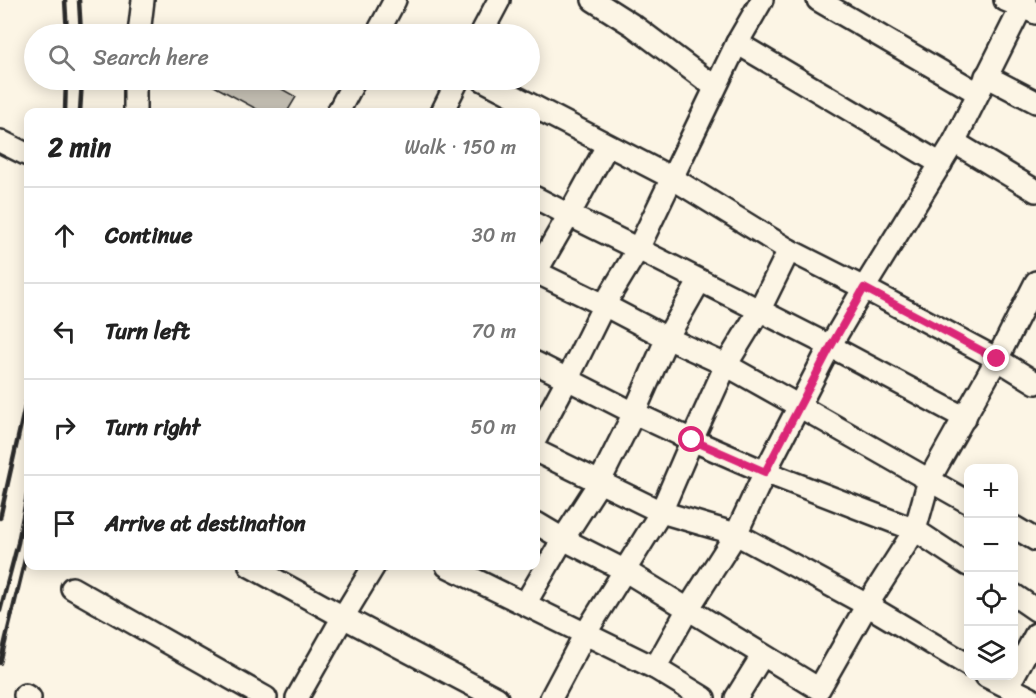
<!DOCTYPE html>
<html lang="en">
<head>
<meta charset="utf-8">
<style>
	body { margin:0; font-family:Sriracha,sans-serif; background:#f6f6f6; color:#222 }
	.controls { position:absolute; right:18px; bottom:18px; display:grid; overflow:hidden; border-radius:12px; box-shadow:0 3px 15px #0003 }
	.controls button { width:54px; height:54px; display:grid; place-items:center; padding:0; border:0; border-bottom:2px solid #e0e0e0; background:#fff; color:#222; font:30px sans-serif }
	.stop { position:absolute; width:18px; height:18px; margin:-14px; border:4px solid #db2777; border-radius:50%; background:#fff }
	.stop.end { background:#db2777; border-color:#fff; box-shadow:0 2px 6px #0008 }
	.list { margin:0; padding:0; list-style:none }
	h2 { display:flex; justify-content:space-between; align-items:center; height:78px; margin:0; padding:0 24px; font-size:26px }
	h2 small { font-size:20px; font-weight:400; color:#767676 }
	.list li { display:grid; grid-template-columns:39px 1fr auto; gap:18px; align-items:center; box-sizing:border-box; height:96px; padding:0 24px; border-top:2px solid #e0e0e0 }
	.list b { display:block; font-size:22px; white-space:nowrap }
	.list em { font-size:20px; font-style:normal; color:#767676 }
	.icon { flex:none; width:33px; height:33px; fill:none; stroke:currentColor; stroke-width:2; stroke-linecap:round; stroke-linejoin:round }
	.map { position:relative; flex:none; width:1036px; height:698px; overflow:hidden }
	.search { position:absolute; background:#fff; box-shadow:0 3px 15px #0003; left:24px; top:24px; width:516px; height:66px; display:flex; align-items:center; gap:15px; box-sizing:border-box; padding:0 21px; border-radius:33px; color:#767676; font-size:22px }
	.panel { position:absolute; background:#fff; box-shadow:0 3px 15px #0003; left:24px; top:108px; width:516px; height:462px; border-radius:12px }
	.map>svg:first-child { display:block }
	.building { fill:#c8c3b7; stroke:#2b2b2b; stroke-width:1.5 }
	.lines { fill:none; stroke-linecap:round; stroke-linejoin:round }
	.minor-casing { stroke:#2b2b2b; stroke-width:26 }
	.minor { stroke:#fcf5e5; stroke-width:21 }
	.rail { stroke:#2b2b2b; stroke-width:4.5 }
	.route { stroke:#db2777; stroke-width:8 }
</style>
</head>
<body>
<div class="map">
<svg width="1036" height="698" viewBox="0 0 1036 698">
	<rect width="100%" height="100%" fill="#fcf5e5"/>
	<filter id="ink" filterUnits="userSpaceOnUse"><feTurbulence type="fractalNoise" baseFrequency=".0167" numOctaves="2"/><feDisplacementMap in="SourceGraphic" scale="12" xChannelSelector="R" yChannelSelector="G"/><feConvolveMatrix kernelMatrix="1 2 1 2 8 2 1 2 1" color-interpolation-filters="sRGB"/></filter>
	<g filter="url(#ink)">
		<!-- building -->
		<polygon class="building" points="203,80 266,80 296,97 287,112 262,112"/>
		<g class="lines">
			<defs>
				<g id="minor">
					<polyline points="593,0 634,26 715,87"/>
					<polyline points="818,0 978,93"/>
					<polyline points="1005,0 1036,13"/>
					<polyline points="1025,0 954,142 864,288 997,359 1036,282"/>
					<polyline points="139,34 143,0"/>
					<polyline points="377,34 395,0"/>
					<polyline points="481,34 499,0"/>
					<polyline points="737,43 941,164"/>
					<polyline points="986,76 1036,102"/>
					<polyline points="135,80 135,112"/>
					<polyline points="483,80 672,178 737,43 762,0"/>
					<polyline points="338,112 355,80"/>
					<polyline points="442,112 458,80"/>
					<polyline points="0,141 28,155"/>
					<polyline points="954,142 1036,191"/>
					<polyline points="536,198 569,215 607,146"/>
					<polyline points="536,272 569,215 638,249 672,178 789,250 864,288 830,346 638,249 604,305 667,338 699,282"/>
					<polyline points="536,272 604,305 567,380 536,438"/>
					<polyline points="536,363 634,413 667,338 726,365 759,311 789,250"/>
					<polyline points="536,451 661,512 736,534 765,472 915,530 968,565"/>
					<polyline points="968,502 929,480 997,359 1036,383"/>
					<polyline points="536,523 563,539 599,483 634,413 692,440 726,365 799,406 830,346 965,418"/>
					<polyline points="1014,527 1036,540"/>
					<polyline points="250,566 343,617 297,698"/>
					<polyline points="374,566 343,617 497,698"/>
					<polyline points="447,566 655,668 704,698"/>
					<polyline points="72,588 266,698"/>
					<polyline points="1014,595 1036,610"/>
					<polyline points="525,604 563,539 624,570 688,609 736,534 867,605 968,665"/>
					<polyline points="1014,675 1036,634"/>
					<polyline points="986,676 1030,698"/>
					<polyline points="25,695 30,698"/>
					<polyline points="551,698 585,634 661,512 692,440 765,472 799,406 929,480 915,530 867,605 819,689 688,609 655,668"/>
					<polyline points="736,698 762,656"/>
				</g>
			</defs>
			<!-- minor casing -->
			<use href="#minor" class="minor-casing"/>
			<!-- minor -->
			<use href="#minor" class="minor"/>
			<!-- rail -->
			<g class="rail">
				<polyline points="65,0 67,34"/>
				<polyline points="79,0 81,34"/>
				<polyline points="65,112 66,80"/>
				<polyline points="80,112 82,80"/>
				<polyline points="0,518 28,393"/>
				<polyline points="0,611 18,543 28,490"/>
				<polyline points="0,663 28,547"/>
			</g>
		</g>
	</g>
	<g class="lines" filter="url(#ink)">
		<!-- route -->
		<polyline class="route" points="692,440 765,472 831,346 864,288 997,359"/>
	</g>
</svg>
<div class="controls">
<button>+</button>
<button>−</button>
<button><svg class="icon" aria-label="locate" viewBox="0 0 24 24"><circle cx="12" cy="12" r="6"/><path d="M12 2v4M12 18v4M2 12h4M18 12h4"/></svg></button>
<button><svg class="icon" aria-label="layers" viewBox="0 0 24 24"><path d="M12 4l9 5-9 5-9-5zM3 14l9 5 9-5"/></svg></button>
</div>
<div class="stop" style="left:692px;top:440px"></div>
<div class="stop end" style="left:997px;top:359px"></div>
<div class="search"><svg class="icon" aria-label="search" viewBox="0 0 24 24"><circle cx="10" cy="10" r="6"/><path d="M15 15l6 6"/></svg>Search here</div>
<section class="panel">
<h2>2 min<small>Walk · 150 m</small></h2>
<ul class="list">
<li><svg class="icon" aria-label="ahead" viewBox="0 0 24 24"><path d="M12 20V5M6 11l6-6 6 6"/></svg><div><b>Continue</b></div><em>30 m</em></li>
<li><svg class="icon" aria-label="left" viewBox="0 0 24 24"><path d="M17 20v-9H6M10 6l-5 5 5 5"/></svg><div><b>Turn left</b></div><em>70 m</em></li>
<li><svg class="icon" aria-label="right" viewBox="0 0 24 24"><path d="M7 20v-9h11M14 6l5 5-5 5"/></svg><div><b>Turn right</b></div><em>50 m</em></li>
<li><svg class="icon" aria-label="arrive" viewBox="0 0 24 24"><path d="M6 21V4h12l-3 4 3 4H6"/></svg><div><b>Arrive at destination</b></div></li>
</ul>
</section>
</div>
</body>
</html>
